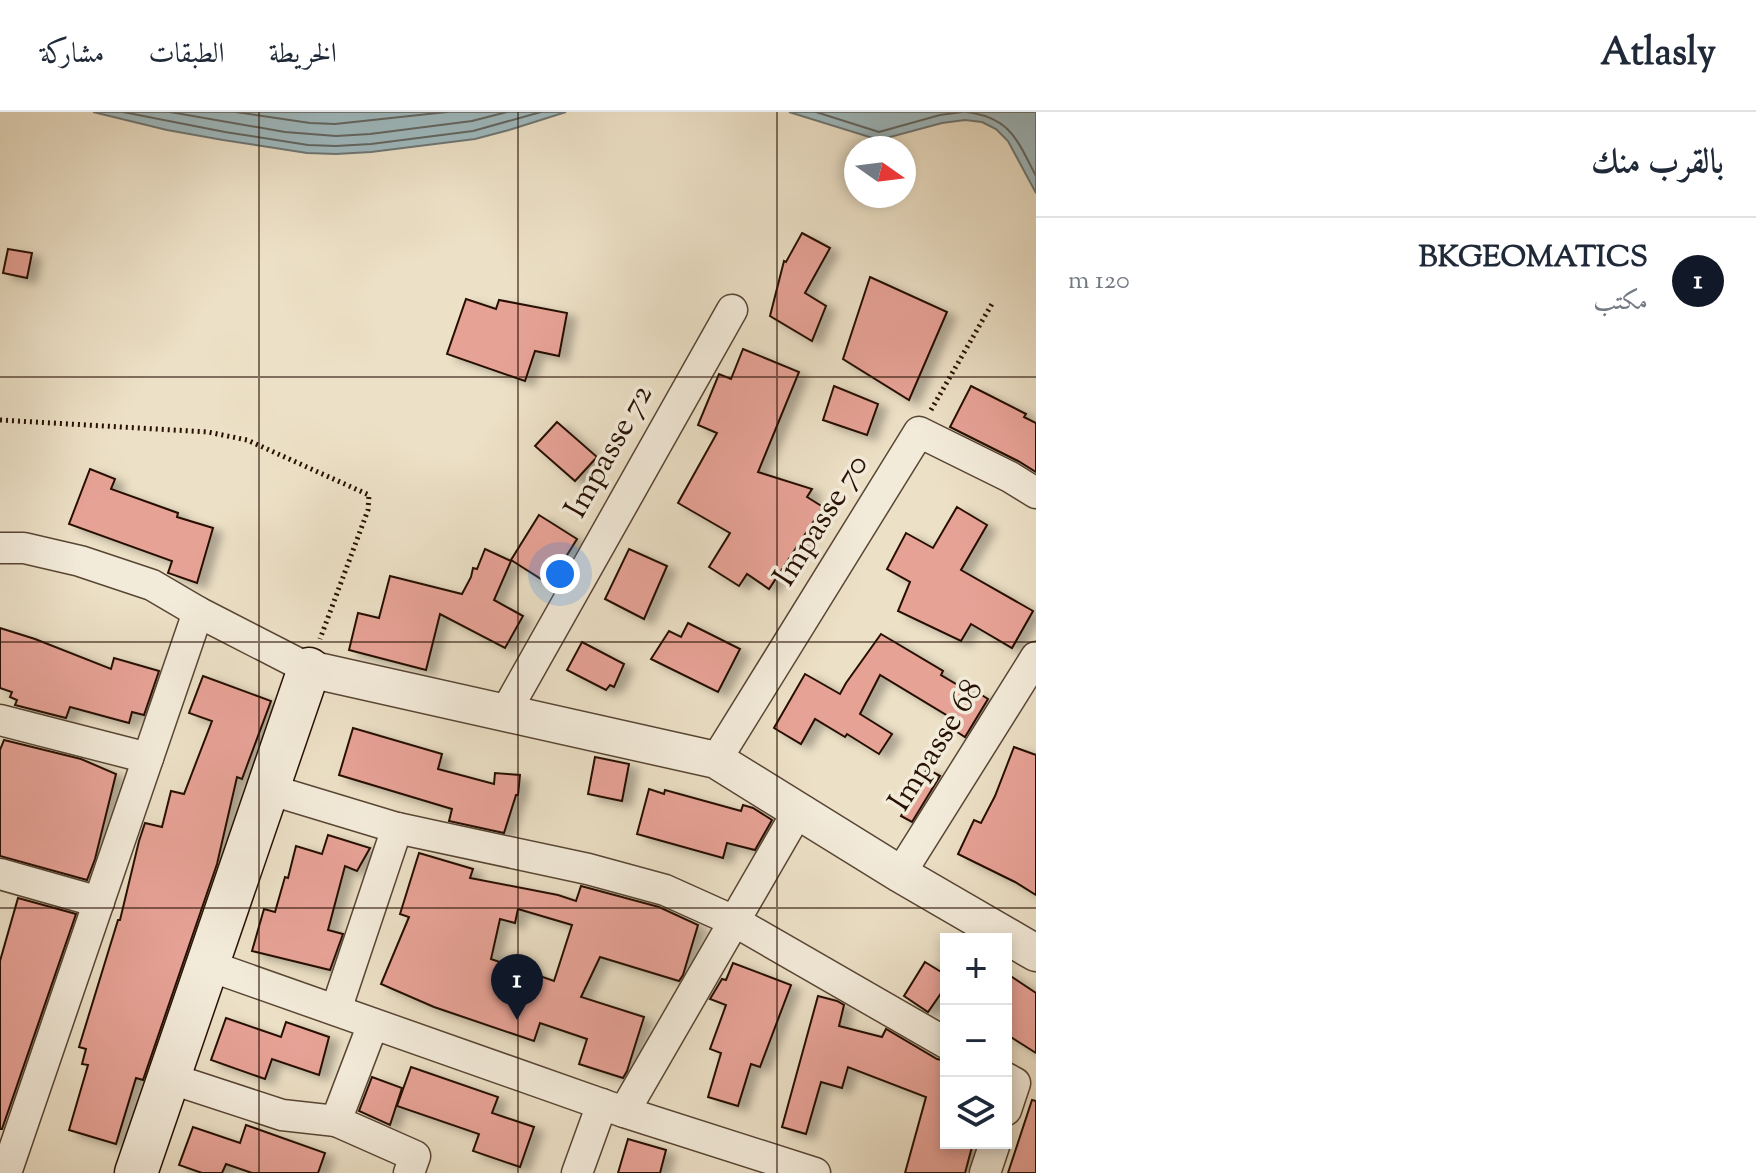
<!DOCTYPE html>
<html lang="ar">
<head>
<meta charset="utf-8">
<style>
	body { margin:0; font-family:"Sorts Mill Goudy",Amiri,serif; background:#f6f6f7; color:#1f2937; direction:rtl }
	.controls { position:absolute; right:24px; bottom:24px; display:grid; overflow:hidden; border-radius:0px; box-shadow:0 4px 12px #0003 }
	.controls button { width:72px; height:72px; display:grid; place-items:center; padding:0; border:0; border-bottom:2px solid #e0e1e3; background:#fff; color:#1f2937; font:40px sans-serif }
	.compass { position:absolute; left:844px; top:24px; width:72px; height:72px; border-radius:50%; background:#fff; box-shadow:0 4px 12px #0003; rotate:104deg }
	.you { position:absolute; left:560px; top:462px; width:28px; height:28px; margin:-20px; border:6px solid #fff; border-radius:50%; background:#1a73e8; box-shadow:0 0 0 12px #1a73e833 }
	.badge { display:grid; place-items:center; width:52px; height:52px; border-radius:50%; background:#111827; color:#fff; font-size:26px; font-weight:700 }
	.pin { position:absolute; translate:-50% -66px; filter:drop-shadow(0 2px 4px #0008) }
	.pin::after { content:''; position:absolute; top:42px; width:28px; height:24px; background:inherit; clip-path:polygon(0 0,100% 0,50% 100%) }
	.list { margin:0; padding:0; list-style:none }
	h2 { display:flex; justify-content:space-between; align-items:center; height:104px; margin:0; padding:0 32px; font-size:34px }
	h2 small { font-size:26px; font-weight:400; color:#747a83 }
	.list li { display:grid; grid-template-columns:52px 1fr auto; gap:24px; align-items:center; box-sizing:border-box; height:128px; padding:0 32px; border-top:2px solid #e0e1e3 }
	.list b { display:block; font-size:30px; white-space:nowrap }
	.list p { margin:0; font-size:26px; white-space:nowrap; color:#747a83 }
	.list em { font-size:26px; font-style:normal; color:#747a83 }
	.icon { flex:none; width:44px; height:44px; fill:none; stroke:currentColor; stroke-width:2; stroke-linecap:round; stroke-linejoin:round }
	.map { position:relative; flex:none; width:1036px; height:1061px; overflow:hidden; direction:ltr }
	header { display:flex; align-items:center; gap:48px; box-sizing:border-box; height:112px; padding:0 40px; background:#fff; border-bottom:2px solid #e0e1e3 }
	header strong { font-size:38px }
	nav { display:flex; gap:44px; margin-inline-start:auto; font-size:28px }
	main { display:flex }
	aside { flex:1; background:#fff }
	.map>svg:first-child { display:block }
	.water { fill:#9ebac0; stroke:#6e7674; stroke-width:2 }
	.lines { fill:none; stroke-linecap:round; stroke-linejoin:round }
	.shore { stroke:#626662; stroke-width:2 }
	.building { fill:#e7a296; stroke:#271103; stroke-width:2; fill-rule:evenodd; filter:url(#shadow) }
	.minor-casing { stroke:#584534; stroke-width:33 }
	.tertiary-casing { stroke:#584534; stroke-width:39 }
	.secondary-casing { stroke:#271103; stroke-width:45 }
	.path { stroke:#271103; stroke-width:5; stroke-dasharray:2 4; stroke-linecap:butt }
	.minor { stroke:#f3ebda; stroke-width:30 }
	.tertiary { stroke:#f3ebda; stroke-width:36 }
	.secondary { stroke:#f3ebda; stroke-width:42 }
	.grid { fill:none; stroke:#271103; stroke-width:2; stroke-opacity:0.55 }
	.labels { text-anchor:middle; dominant-baseline:central; stroke-width:7; stroke-linejoin:round; paint-order:stroke }
	.street-label { font-size:32px; fill:#271103; stroke:#f3ebda }
</style>
</head>
<body>
<header>
<strong>Atlasly</strong>
<nav><a>الخريطة</a><a>الطبقات</a><a>مشاركة</a></nav>
</header>
<main>
<aside>
<h2>بالقرب منك<small></small></h2>
<ul class="list">
<li><span class="badge">1</span><div><b>BKGEOMATICS</b><p>مكتب</p></div><em>120 m</em></li>
</ul>
</aside>
<div class="map">
<svg width="1036" height="1061" viewBox="0 0 1036 1061">
	<defs>
		<filter id="shadow"><feDropShadow dx="9" dy="5" stdDeviation="4" flood-color="#0004"/></filter>
	</defs>
	<rect width="100%" height="100%" fill="#ece0c6"/>
	<filter id="stains"><feTurbulence type="fractalNoise" baseFrequency=".0025" numOctaves="4"/><feColorMatrix values="0 0 0 0 .2 0 0 0 0 .09 0 0 0 0 .02 0 0 0 .5 -.17"/></filter>
	<radialGradient id="worn" r=".72"><stop offset=".6" stop-color="#630" stop-opacity="0"/><stop offset="1" stop-color="#630" stop-opacity=".3"/></radialGradient>
	<!-- water -->
	<g class="water">
		<polygon points="93,0 566,0 509,18 475,27 371,40 336,42 307,41 223,28 167,18"/>
		<polygon points="789,0 1036,0 1036,81 1008,29 996,17 982,10 965,8 942,11 879,28"/>
	</g>
	<g class="lines">
		<!-- shore -->
		<g class="shore">
			<polyline points="123,0 225,20 308,33 336,34 371,32 473,19 541,0"/>
			<polyline points="170,0 285,20 336,24 370,22 472,9 507,0"/>
			<polyline points="236,0 310,11 335,12 447,0"/>
			<polyline points="816,0 879,20 940,3 962,0"/>
			<path d="M967,0c44,6 50,28 69,64"/>
		</g>
	</g>
	<!-- building -->
	<g class="building">
		<polygon points="802,121 830,136 805,181 826,194 812,229 770,204 784,149 786,150"/>
		<polygon points="8,137 32,141 27,166 3,161"/>
		<polygon points="870,165 947,200 909,288 843,247"/>
		<polygon points="466,187 496,197 499,188 567,201 559,244 535,239 525,269 447,242"/>
		<polygon points="743,237 799,260 758,360 812,377 807,385 823,395 769,477 747,462 739,474 709,455 730,421 678,391 717,321 698,313 719,262 731,267"/>
		<polygon points="834,274 878,292 867,323 823,308"/>
		<polygon points="971,274 1026,302 1024,305 1036,311 1036,360 1018,349 950,315"/>
		<polygon points="557,310 597,345 575,369 535,334"/>
		<polygon points="90,357 115,367 111,377 178,401 177,405 213,416 197,471 168,461 172,449 69,412"/>
		<polygon points="957,395 987,413 961,458 1033,499 1012,536 971,512 961,529 898,499 910,470 887,457 906,421 933,436"/>
		<polygon points="539,403 577,427 549,472 511,448"/>
		<polygon points="485,437 511,449 494,488 523,504 505,536 440,502 426,558 349,538 358,501 379,506 390,464 462,482 471,465 473,456 477,457"/>
		<polygon points="629,437 667,454 644,507 605,487"/>
		<polygon points="688,511 740,537 718,580 651,547 669,519 681,525"/>
		<polygon points="0,516 35,527 111,557 114,546 159,559 144,603 132,600 129,611 70,595 66,606 15,593 17,588 10,585 12,580 0,576"/>
		<polygon points="881,522 943,559 941,563 978,585 980,582 988,587 965,625 957,620 961,612 880,563 860,602 892,622 879,642 847,622 845,625 815,607 801,632 774,616 805,562 840,582 846,571"/>
		<polygon points="582,530 624,552 614,575 610,573 606,578 567,558"/>
		<polygon points="203,564 271,589 242,667 237,665 217,752 143,968 136,966 116,1032 69,1018 88,953 82,952 86,937 79,935 118,808 120,808 139,729 145,711 162,715 171,679 184,682 212,609 189,601"/>
		<polygon points="353,616 442,642 438,657 494,672 495,661 520,663 518,683 516,683 504,721 449,709 452,697 339,663"/>
		<polygon points="4,628 81,647 116,662 95,747 87,768 0,744 0,638"/>
		<polygon points="1014,635 1036,643 1036,783 1015,770 958,742 974,708 981,711 995,684"/>
		<polygon points="595,645 629,652 622,689 588,682"/>
		<polygon points="927,657 940,664 912,710 901,704"/>
		<polygon points="649,677 664,682 665,678 741,699 743,693 753,696 772,708 755,738 727,731 723,746 637,722"/>
		<polygon points="328,723 370,736 357,759 345,754 328,818 343,822 330,858 252,839 264,797 275,800 285,765 288,766 296,734 322,742"/>
		<path d="M419,741l54,16 -3,9 88,17 18,6 5,-15 78,21 39,18 -15,50 -4,6 -79,-24 -19,40 63,20 -17,54 -4,7 -44,-14 8,-25 -47,-16 -6,18 -100,-34 -53,-23 28,-67 -9,-3zM518,797l54,16 -18,56 -63,-22 9,-40 15,4z"/>
		<polygon points="18,786 76,802 2,1017 0,1017 0,849"/>
		<polygon points="925,850 946,863 946,874 928,900 904,884"/>
		<polygon points="733,851 791,873 760,955 751,952 738,994 708,985 721,941 710,937 726,893 710,887 722,867 726,868"/>
		<polygon points="1006,861 1036,881 1036,941 1006,922"/>
		<polygon points="818,884 837,889 844,893 839,914 882,925 886,917 937,947 946,949 946,1031 973,1031 965,1061 905,1061 926,985 848,955 842,976 821,970 806,1022 782,1015"/>
		<polygon points="226,906 281,925 286,910 329,925 319,963 272,947 265,967 211,948"/>
		<polygon points="411,955 498,985 492,1001 534,1015 520,1055 473,1039 479,1022 397,994"/>
		<polygon points="372,965 402,976 390,1013 359,999"/>
		<polygon points="1032,988 1036,989 1036,1061 1008,1061"/>
		<polygon points="246,1013 325,1041 318,1061 252,1061 226,1052 222,1061 202,1061 179,1053 193,1015 240,1031"/>
		<polygon points="628,1027 666,1038 660,1061 618,1061"/>
	</g>
	<g class="lines">
		<defs>
			<g id="minor">
				<polyline points="0,436 24,436 80,449 152,473 198,500 309,557"/>
				<polyline points="505,601 732,198"/>
				<polyline points="0,608 148,646"/>
				<polyline points="716,648 919,320 1010,365 1036,381"/>
				<polyline points="268,677 397,716 588,757 665,778 734,809 946,931"/>
				<polyline points="0,762 99,790"/>
				<polyline points="900,762 1036,545"/>
				<polyline points="207,853 624,1000 815,1061"/>
				<polyline points="336,898 397,716"/>
				<polyline points="373,912 336,1009 415,1044 409,1061"/>
				<polyline points="169,966 282,1003 336,1009"/>
				<polyline points="1006,966 1015,971 1006,998"/>
				<polyline points="624,1000 798,699"/>
				<polyline points="6,1061 198,500"/>
				<polyline points="577,1061 602,992"/>
				<polyline points="985,1061 995,1031"/>
			</g>
			<polyline id="tertiary" points="309,557 716,648 900,762 1036,841"/>
			<polyline id="secondary" points="136,1061 309,557"/>
		</defs>
		<!-- minor casing -->
		<use href="#minor" class="minor-casing"/>
		<!-- tertiary casing -->
		<use href="#tertiary" class="tertiary-casing"/>
		<!-- secondary casing -->
		<use href="#secondary" class="secondary-casing"/>
		<!-- path -->
		<g class="path">
			<polyline points="931,298 993,190"/>
			<polyline points="0,308 208,320 247,328 369,383 368,398 320,527"/>
		</g>
		<!-- minor -->
		<use href="#minor" class="minor"/>
		<!-- tertiary -->
		<use href="#tertiary" class="tertiary"/>
		<!-- secondary -->
		<use href="#secondary" class="secondary"/>
	</g>
	<!-- grid -->
	<path class="grid" d="M259,0v1061M518,0v1061M777,0v1061M0,265h1036M0,530h1036M0,796h1036"/>
	<g class="labels">
		<!-- street labels -->
		<g class="street-label">
			<text transform="translate(610 340) rotate(-61)">Impasse 72</text>
			<text transform="translate(822 409) rotate(-58)">Impasse 70</text>
			<text transform="translate(937 634) rotate(-58)">Impasse 68</text>
		</g>
	</g>
	<rect width="100%" height="100%" filter="url(#stains)"/>
	<rect width="100%" height="100%" fill="url(#worn)"/>
</svg>
<div class="controls">
<button>+</button>
<button>−</button>
<button><svg class="icon" aria-label="layers" viewBox="0 0 24 24"><path d="M12 4l9 5-9 5-9-5zM3 14l9 5 9-5"/></svg></button>
</div>
<svg class="compass" viewBox="-18 -18 36 36"><path d="M0-13l5 13h-10z" fill="#e53935"/><path d="M0 13l5-13h-10z" fill="#747a83"/></svg>
<div class="you"></div>
<div class="pin badge" style="left:517px;top:908px">1</div>
</div>
</main>
</body>
</html>
